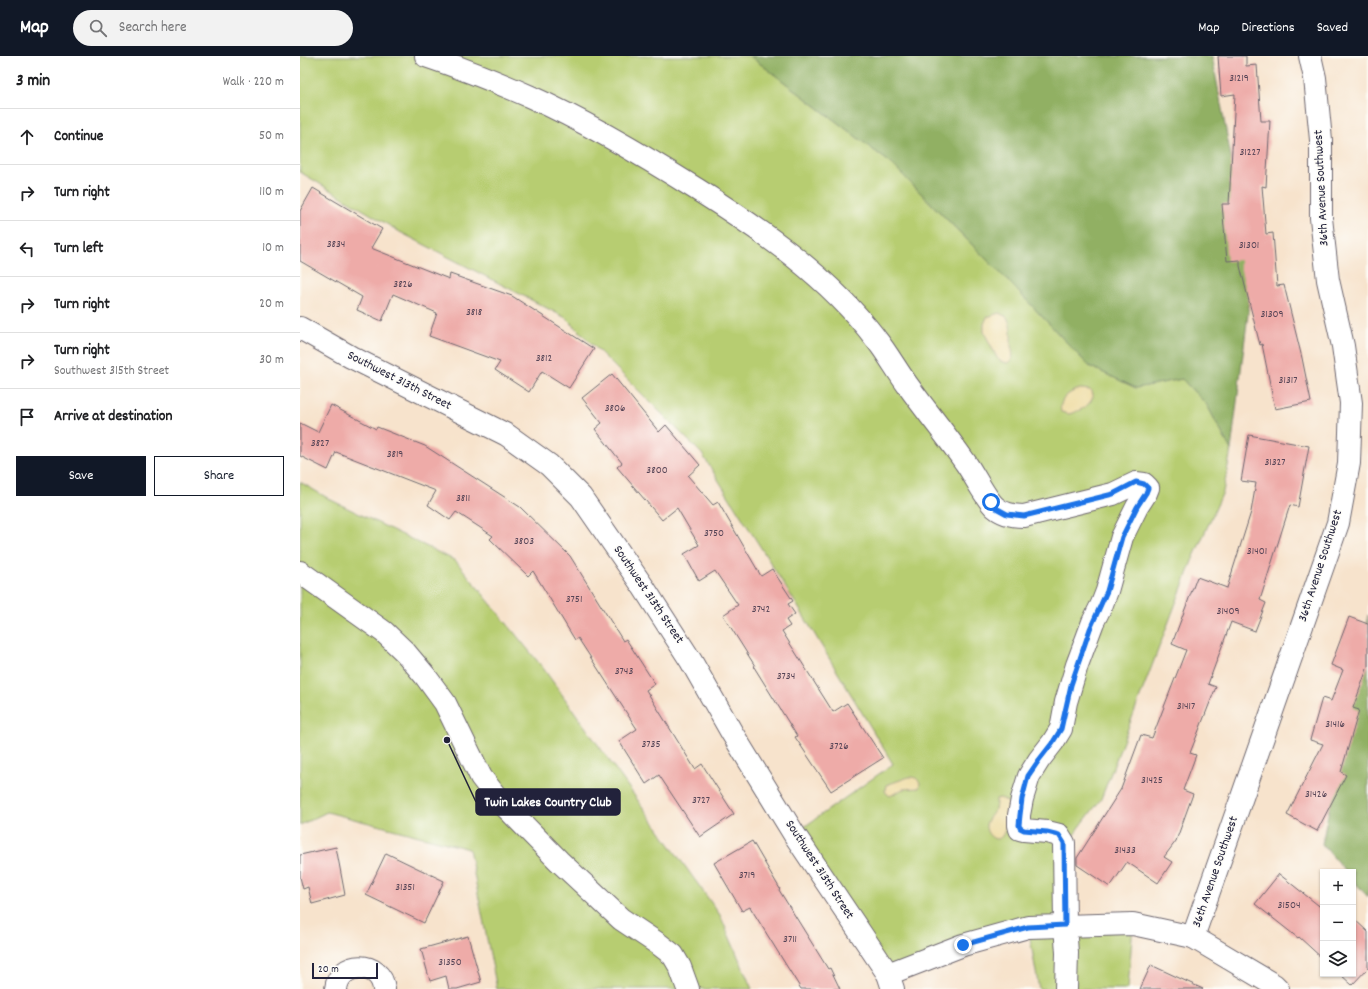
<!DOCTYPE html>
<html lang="en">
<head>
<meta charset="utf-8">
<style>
	body { margin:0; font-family:Dekko,sans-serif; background:#f2f2f2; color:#202124 }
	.controls { position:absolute; right:12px; bottom:12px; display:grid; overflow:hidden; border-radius:0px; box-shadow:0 1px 3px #0004 }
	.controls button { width:36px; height:36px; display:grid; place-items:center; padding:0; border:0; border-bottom:1px solid #e0e0e0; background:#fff; color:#202124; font:20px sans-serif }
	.scale { position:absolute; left:12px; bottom:10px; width:66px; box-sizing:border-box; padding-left:4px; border:2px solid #22223b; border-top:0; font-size:11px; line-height:14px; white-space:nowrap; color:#22223b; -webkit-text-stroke:3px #fdfcf7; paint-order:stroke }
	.stop { position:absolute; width:12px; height:12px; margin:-9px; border:3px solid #1a73e8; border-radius:50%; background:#fff }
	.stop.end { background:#1a73e8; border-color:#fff; box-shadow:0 1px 4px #0008 }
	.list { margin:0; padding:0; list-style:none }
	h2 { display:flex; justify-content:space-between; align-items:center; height:52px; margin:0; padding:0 16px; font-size:17px }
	h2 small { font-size:13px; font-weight:400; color:#757577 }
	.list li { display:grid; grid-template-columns:26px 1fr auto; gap:12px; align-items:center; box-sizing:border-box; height:56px; padding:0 16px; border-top:1px solid #e0e0e0 }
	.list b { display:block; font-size:15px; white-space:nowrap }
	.list p { margin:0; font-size:13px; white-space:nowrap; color:#757577 }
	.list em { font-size:13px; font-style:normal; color:#757577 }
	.actions { display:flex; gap:8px; padding:12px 16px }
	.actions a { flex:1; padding:9px 0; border:1px solid #111827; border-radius:0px; text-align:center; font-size:14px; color:#111827 }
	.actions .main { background:#111827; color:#fff }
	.icon { flex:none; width:22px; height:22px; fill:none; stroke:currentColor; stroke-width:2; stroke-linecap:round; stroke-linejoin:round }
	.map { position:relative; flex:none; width:1068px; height:933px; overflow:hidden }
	header { display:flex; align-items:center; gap:24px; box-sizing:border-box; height:56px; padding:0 20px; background:#111827; color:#fff }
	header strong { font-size:19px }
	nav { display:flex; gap:22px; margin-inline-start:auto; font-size:14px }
	.search { width:280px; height:36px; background:#f2f2f2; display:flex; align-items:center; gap:10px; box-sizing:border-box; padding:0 14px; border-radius:22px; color:#757577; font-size:15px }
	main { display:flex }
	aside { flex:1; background:#fff }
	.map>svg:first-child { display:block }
	.green { fill:#b7cd71; stroke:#6c7856 }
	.forest { fill:#91b063; stroke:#5a694f }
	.sand { fill:#eeda9e; stroke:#887e6c }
	.building { fill:#eeaba8 }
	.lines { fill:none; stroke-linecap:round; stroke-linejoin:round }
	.minor-casing { stroke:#6d666e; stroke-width:24 }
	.minor { stroke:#fff; stroke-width:22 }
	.route { stroke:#1a73e8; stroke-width:5 }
	.labels { text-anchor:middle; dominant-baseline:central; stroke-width:3; stroke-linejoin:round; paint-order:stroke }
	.number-label { font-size:11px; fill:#554456 }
	.street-label { font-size:13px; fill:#22223b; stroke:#fdfcf7 }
	.leader { fill:none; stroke:#22223b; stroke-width:1.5 }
	.callout-dot { fill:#22223b; stroke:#fdfcf7; stroke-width:1.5 }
	.callout { fill:#22223b; stroke:#22223b; stroke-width:1.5 }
	.callout-label { font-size:14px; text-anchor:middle; font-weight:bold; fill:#fff }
</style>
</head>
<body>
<header>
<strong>Map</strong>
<div class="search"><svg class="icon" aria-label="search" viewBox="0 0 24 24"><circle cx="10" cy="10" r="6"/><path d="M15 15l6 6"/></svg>Search here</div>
<nav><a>Map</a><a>Directions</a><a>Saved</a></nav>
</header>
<main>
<aside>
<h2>3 min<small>Walk · 220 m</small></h2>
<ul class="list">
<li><svg class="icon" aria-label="ahead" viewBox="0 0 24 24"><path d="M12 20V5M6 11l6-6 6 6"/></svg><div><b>Continue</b></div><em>50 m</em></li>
<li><svg class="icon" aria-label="right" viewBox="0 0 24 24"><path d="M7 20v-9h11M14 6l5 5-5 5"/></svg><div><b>Turn right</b></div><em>110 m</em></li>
<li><svg class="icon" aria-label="left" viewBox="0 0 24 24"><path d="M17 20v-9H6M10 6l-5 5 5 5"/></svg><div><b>Turn left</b></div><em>10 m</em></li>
<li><svg class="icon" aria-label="right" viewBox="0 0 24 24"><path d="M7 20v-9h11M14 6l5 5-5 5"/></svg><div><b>Turn right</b></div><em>20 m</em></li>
<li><svg class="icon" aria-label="right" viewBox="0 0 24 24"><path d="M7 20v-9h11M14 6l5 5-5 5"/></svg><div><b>Turn right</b><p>Southwest 315th Street</p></div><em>30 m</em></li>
<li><svg class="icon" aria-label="arrive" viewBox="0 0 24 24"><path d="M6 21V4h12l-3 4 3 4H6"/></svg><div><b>Arrive at destination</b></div></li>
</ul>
<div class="actions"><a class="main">Save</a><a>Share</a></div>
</aside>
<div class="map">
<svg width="1068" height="933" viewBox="0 0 1068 933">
	<rect width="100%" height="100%" fill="#fdfcf7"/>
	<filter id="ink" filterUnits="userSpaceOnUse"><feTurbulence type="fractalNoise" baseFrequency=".025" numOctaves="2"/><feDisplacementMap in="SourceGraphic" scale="8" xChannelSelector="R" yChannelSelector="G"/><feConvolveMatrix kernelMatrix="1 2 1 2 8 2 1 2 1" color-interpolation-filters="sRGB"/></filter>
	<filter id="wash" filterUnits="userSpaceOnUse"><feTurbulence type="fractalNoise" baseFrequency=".012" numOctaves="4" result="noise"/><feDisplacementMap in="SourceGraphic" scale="16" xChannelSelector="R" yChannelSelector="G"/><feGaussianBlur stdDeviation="0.9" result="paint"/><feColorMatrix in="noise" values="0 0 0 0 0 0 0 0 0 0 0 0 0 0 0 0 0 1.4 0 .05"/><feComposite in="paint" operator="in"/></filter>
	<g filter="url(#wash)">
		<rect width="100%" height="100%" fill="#f7e3cc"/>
		<!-- green -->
		<g class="green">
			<polygon points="0,0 450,0 592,108 715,232 789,310 836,332 882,323 907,349 931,394 923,436 892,505 801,743 767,788 772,869 833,868 828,933 739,933 728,871 588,918 494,778 593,708 500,554 402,398 266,262 100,176 0,116"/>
			<polygon points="0,426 31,444 156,505 243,612 420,859 452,933 197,933 169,793 27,756 0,769"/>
		</g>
		<!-- forest -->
		<g class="forest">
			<polygon points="450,0 912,0 953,218 931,394 907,349 882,323 836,332 789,310 715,232 592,108"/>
			<polygon points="1068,559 1068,841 1053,824 1053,816 1046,816 1022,788"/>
		</g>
		<!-- sand -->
		<g class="sand">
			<path d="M699,257l8,4c5,10 4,18 4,29 1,5 3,9 0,15l-4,2 -7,-2 -3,-3 -13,-26v-8l3,-7z"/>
			<path d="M781,333l9,1 2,1 1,6c-4,10 -14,14 -24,17l-8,-2c-3,-13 9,-21 20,-23z"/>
			<path d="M609,721c5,0 9,1 11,6l-1,5 -16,1 -13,7 -4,-3 -1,-3 1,-5z"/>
			<path d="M700,742l5,2 5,5c0,6 -4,26 -8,31 -6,8 -17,-2 -16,-11 1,-6 7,-11 9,-16 1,-3 1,-7 1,-10z"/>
		</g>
		<g id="blocks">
			<!-- building -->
			<g class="building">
				<polygon points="918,0 946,0 946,10 957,9 961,65 970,65 966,131 962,130 966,178 973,177 977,230 984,229 1002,302 1011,346 975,353 962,288 960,289 940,210 940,204 927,205 922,148 929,148 935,38 921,40"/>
				<polygon points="13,132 82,173 71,192 149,223 150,218 212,240 294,293 269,332 242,315 229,336 195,314 200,306 129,280 137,257 93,238 82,265 57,254 62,241 0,205 0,155"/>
				<polygon points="312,318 359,376 366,369 400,409 388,420 413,449 418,446 461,520 472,513 493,545 488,548 495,558 486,564 490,570 482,575 533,656 547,647 583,702 531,735 495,681 497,680 454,611 455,610 423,559 438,549 415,515 399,525 384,498 399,489 377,452 362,464 317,411 322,407 295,373 302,367 282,342"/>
				<polygon points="31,349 76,373 77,371 125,390 220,451 270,500 323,585 326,583 355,628 346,634 395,713 402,708 434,758 400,781 359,719 346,728 319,685 337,673 278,582 275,584 233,515 228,520 190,483 193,480 156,456 150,464 128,449 136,435 36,396 28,414 0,400 0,367 18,376"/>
				<polygon points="949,379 1009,390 998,451 990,449 960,544 966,547 955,575 931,566 908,628 916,631 890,697 896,699 883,734 893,738 876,785 864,801 872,806 858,827 827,806 810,831 777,809 777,802 821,733 841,679 852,682 886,594 872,588 897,521 927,532 951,456 956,427 941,425"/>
				<polygon points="1049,561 1068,568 1068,610 1053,652 1059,654 1041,716 1046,719 1017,775 987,759 1023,688 1010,684 1022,642 1031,645 1043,614 1031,609"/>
				<polygon points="452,785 480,833 479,834 528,913 530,912 540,933 501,933 450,851 442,855 414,807"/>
				<polygon points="36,791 45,839 12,848 8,831 3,833 0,821 0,799"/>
				<polygon points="86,797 144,825 124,867 66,839"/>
				<polygon points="979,818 1023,853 1023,903 999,881 998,882 955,848"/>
				<polygon points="1053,862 1068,876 1068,912 1052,929 1040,918 1053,918"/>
				<polygon points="168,880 181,926 157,933 149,933 146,920 130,925 121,893"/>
				<polygon points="851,909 903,933 840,933"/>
			</g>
		</g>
	</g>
	<g filter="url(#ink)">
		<use href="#blocks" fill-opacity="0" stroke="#6d666e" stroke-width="1"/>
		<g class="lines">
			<defs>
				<g id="minor">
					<path d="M126,0c36,12 71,26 105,41 58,26 113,59 167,93 65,41 131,87 178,149 12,15 21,32 33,48 18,25 38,49 56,75 9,12 20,36 30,45 8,7 19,9 29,9l89,-22 23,-11 8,1 4,4 -2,5 -9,14 -15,30 -15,54 -5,13 -9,18 -16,43 -11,37 -5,27 -8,13 -14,18 -10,16 -7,23 -3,16v10l1,4 4,1 23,2 12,3 5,8 1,82 2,28 -1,36"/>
					<polyline points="0,272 51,301 207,379 249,409 281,441 344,532 391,605 432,677 494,778 588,918 593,933"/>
					<polyline points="0,516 84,576 105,596 126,621 145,647 181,721 198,743 259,805 321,863 360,889 373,899 380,911 388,933"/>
					<polyline points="893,881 1038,467 1049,407 1051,347 1043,290 1028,224 1021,162 1021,84 1015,22 1010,0"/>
					<polyline points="588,918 663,889 728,871 833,868 893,881 974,929 978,933"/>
					<path d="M36,933c3,-29 45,-29 48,0"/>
				</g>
			</defs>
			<!-- minor casing -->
			<use href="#minor" class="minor-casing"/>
			<!-- minor -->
			<use href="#minor" class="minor"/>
		</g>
	</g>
	<g class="lines" filter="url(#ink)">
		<!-- route -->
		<polyline class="route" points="663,889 728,871 765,869 764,787 759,779 747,776 724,774 720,772 719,769 720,759 722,743 728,720 739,704 753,686 761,673 771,629 790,573 807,535 822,481 837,451 846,437 848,432 844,428 836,426 813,438 724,460 707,458 696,452 691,446"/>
	</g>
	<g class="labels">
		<!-- number labels -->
		<g class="number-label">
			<text x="939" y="23">31219</text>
			<text x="950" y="97">31227</text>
			<text x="36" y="189">3834</text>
			<text x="949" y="190">31301</text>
			<text x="103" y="229">3826</text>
			<text x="174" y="257">3818</text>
			<text x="972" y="259">31309</text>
			<text x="244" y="303">3812</text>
			<text x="988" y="325">31317</text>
			<text x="315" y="353">3806</text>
			<text x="20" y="388">3827</text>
			<text x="95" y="399">3819</text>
			<text x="975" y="407">31327</text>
			<text x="357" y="415">3800</text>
			<text x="163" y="443">3811</text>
			<text x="414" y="478">3750</text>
			<text x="224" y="486">3803</text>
			<text x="957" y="496">31401</text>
			<text x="274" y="544">3751</text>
			<text x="461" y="554">3742</text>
			<text x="928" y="556">31409</text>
			<text x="324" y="616">3743</text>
			<text x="486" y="621">3734</text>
			<text x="886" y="651">31417</text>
			<text x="1035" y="669">31416</text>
			<text x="351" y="689">3735</text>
			<text x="539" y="691">3726</text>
			<text x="852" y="725">31425</text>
			<text x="1016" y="739">31426</text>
			<text x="401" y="745">3727</text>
			<text x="825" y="795">31433</text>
			<text x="447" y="820">3719</text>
			<text x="105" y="832">31351</text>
			<text x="989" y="850">31504</text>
			<text x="490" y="884">3711</text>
			<text x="150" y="907">31350</text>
		</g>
		<!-- street labels -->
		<g class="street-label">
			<text transform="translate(1022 132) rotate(-93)">36th Avenue Southwest</text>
			<text transform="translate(99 325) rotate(27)">Southwest 313th Street</text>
			<text transform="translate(1021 510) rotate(-72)">36th Avenue Southwest</text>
			<text transform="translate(348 539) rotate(56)">Southwest 313th Street</text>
			<text transform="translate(519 814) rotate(57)">Southwest 313th Street</text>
			<text transform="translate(916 816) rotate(-71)">36th Avenue Southwest</text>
		</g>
	</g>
	<!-- callouts -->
	<path class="leader" d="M147 684L176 746"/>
	<circle class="callout-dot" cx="147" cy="684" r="4"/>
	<rect class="callout" x="176" y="733" width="144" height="26" rx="4"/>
	<g class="callout-label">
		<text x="248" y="750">Twin Lakes Country Club</text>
	</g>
</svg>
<div class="controls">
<button>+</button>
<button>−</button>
<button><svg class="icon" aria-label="layers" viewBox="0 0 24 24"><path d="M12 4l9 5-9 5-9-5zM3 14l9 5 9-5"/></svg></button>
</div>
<div class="scale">20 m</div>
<div class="stop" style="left:691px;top:446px"></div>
<div class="stop end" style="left:663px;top:889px"></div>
</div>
</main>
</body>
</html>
